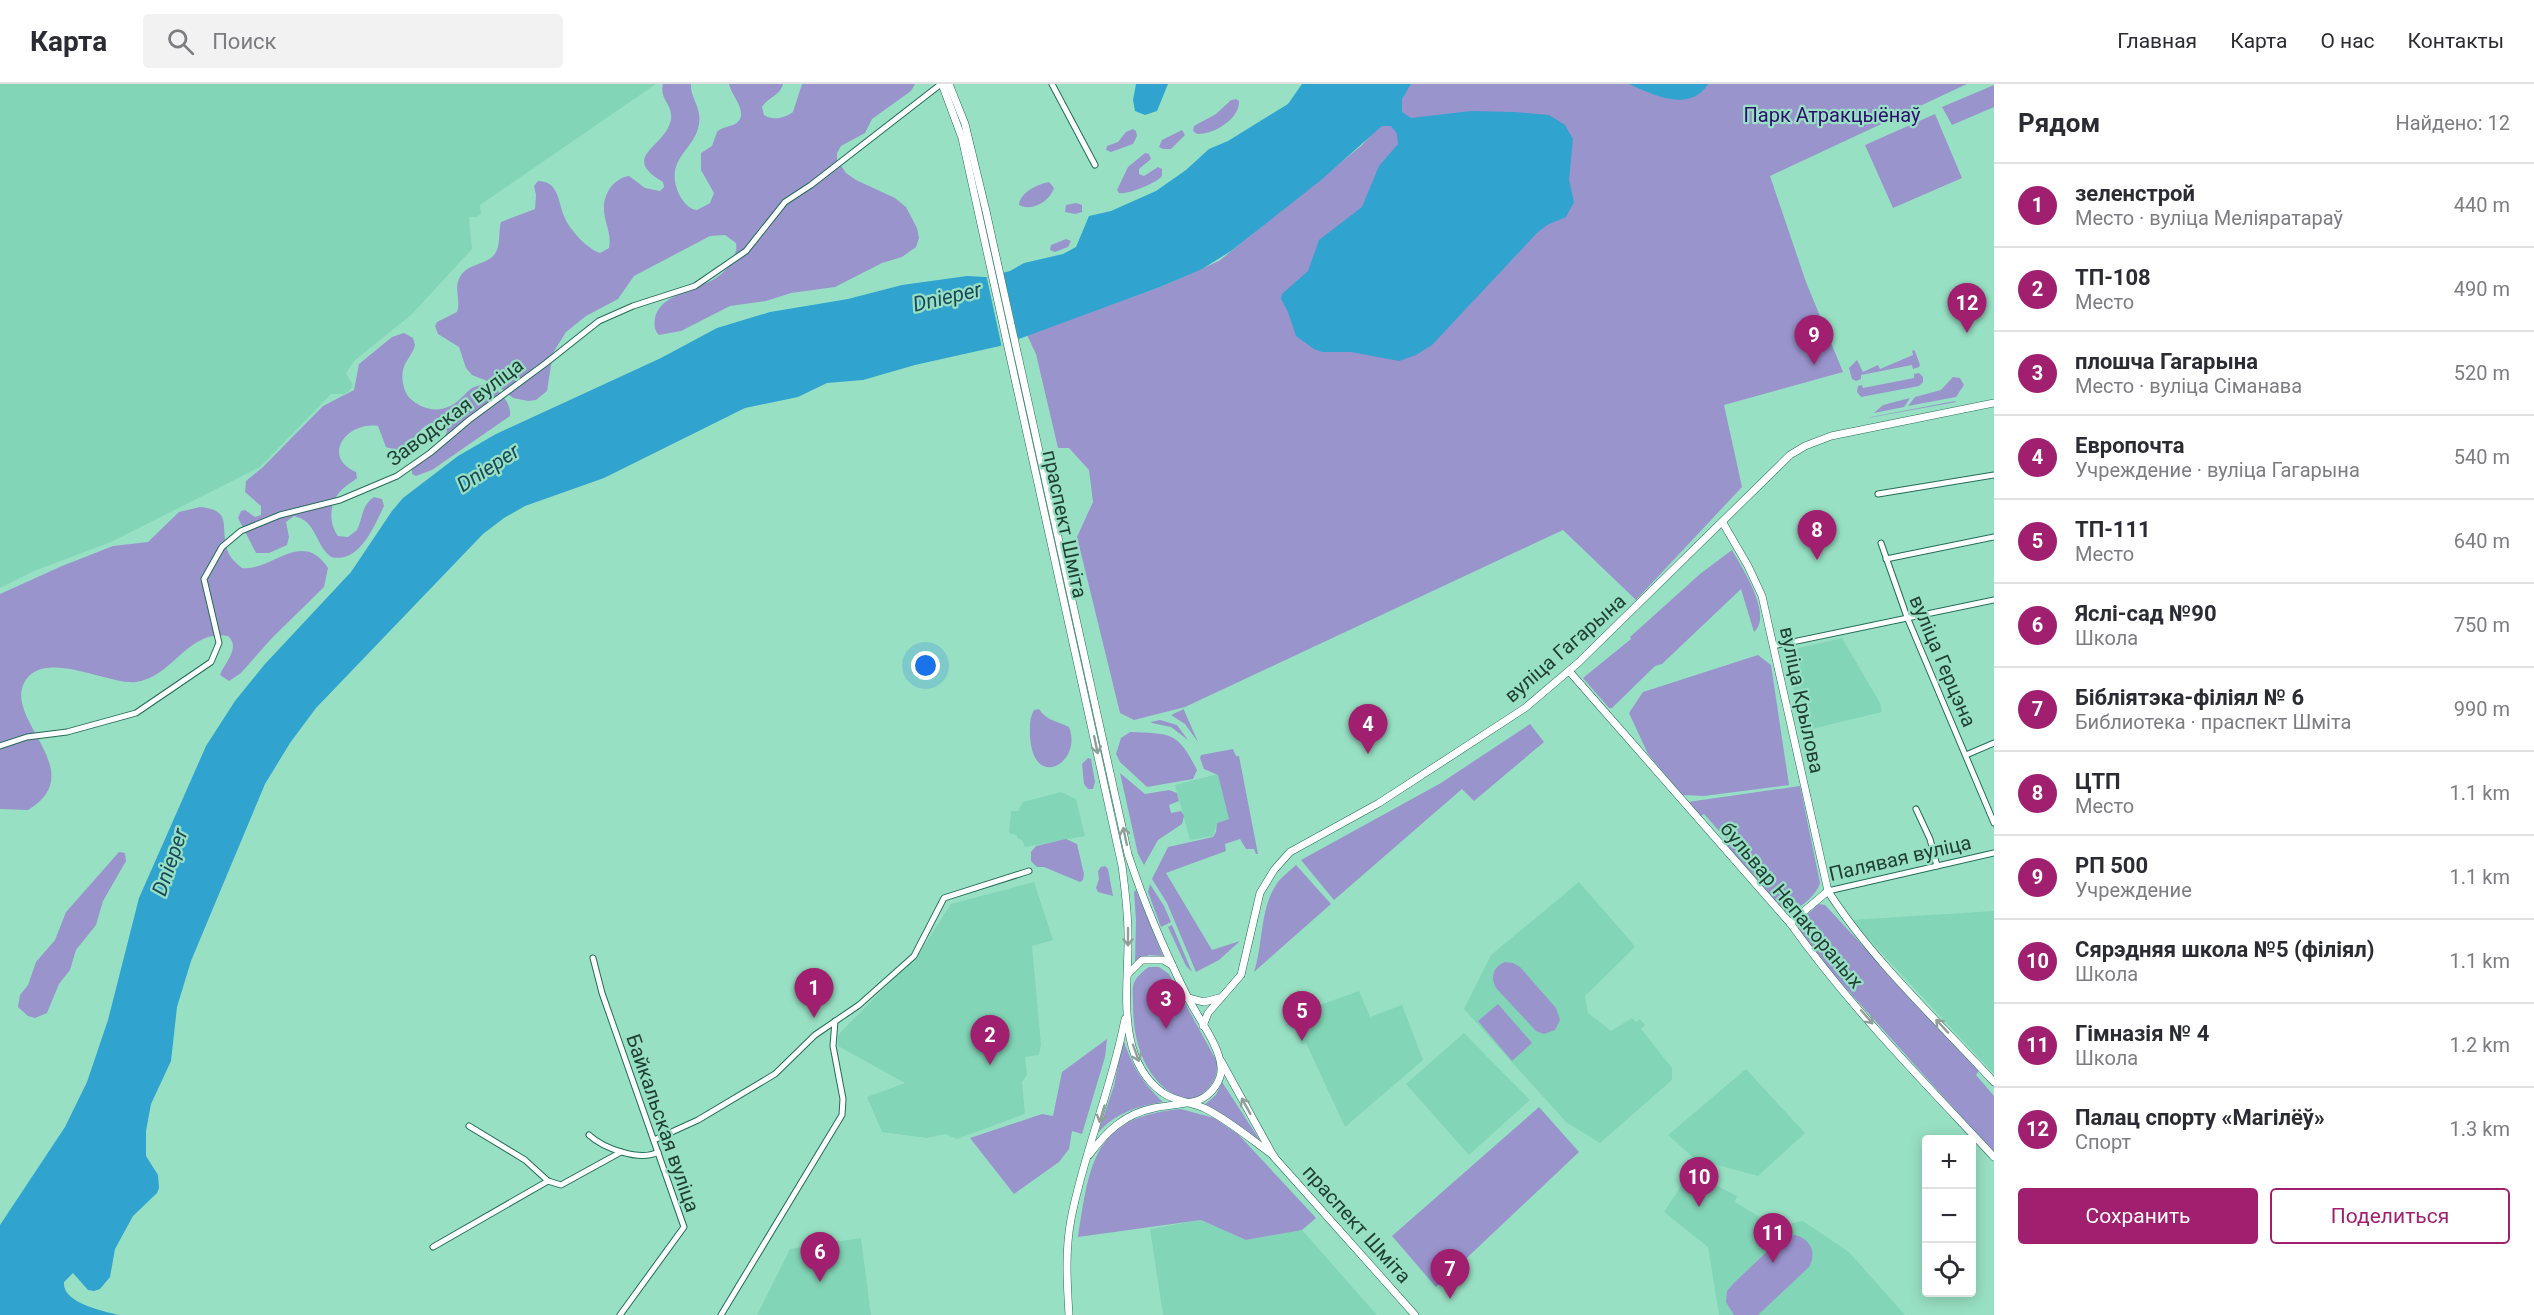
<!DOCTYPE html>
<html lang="ru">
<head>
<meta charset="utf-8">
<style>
	body { margin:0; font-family:Roboto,sans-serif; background:#f2f2f3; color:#2b2b33 }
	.controls { position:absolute; right:18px; bottom:18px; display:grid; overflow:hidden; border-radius:6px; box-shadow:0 3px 15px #0003 }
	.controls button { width:54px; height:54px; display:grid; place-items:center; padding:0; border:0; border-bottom:2px solid #e1e1e2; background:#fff; color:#2b2b33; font:30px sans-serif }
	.you { position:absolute; left:926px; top:582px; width:21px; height:21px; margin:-15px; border:4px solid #fff; border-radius:50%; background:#1a73e8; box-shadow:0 0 0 9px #1a73e833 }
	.badge { display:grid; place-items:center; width:39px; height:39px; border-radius:50%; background:#a11f6f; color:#fff; font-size:20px; font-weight:700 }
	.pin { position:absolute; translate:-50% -50px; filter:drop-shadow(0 2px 3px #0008) }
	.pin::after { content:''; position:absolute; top:32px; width:21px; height:18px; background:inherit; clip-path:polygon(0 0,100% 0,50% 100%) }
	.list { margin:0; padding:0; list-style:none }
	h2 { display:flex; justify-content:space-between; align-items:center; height:78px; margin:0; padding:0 24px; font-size:26px }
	h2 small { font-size:20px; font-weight:400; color:#7c7c81 }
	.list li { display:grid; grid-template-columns:39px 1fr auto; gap:18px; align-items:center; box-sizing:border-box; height:84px; padding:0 24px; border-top:2px solid #e1e1e2 }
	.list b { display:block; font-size:22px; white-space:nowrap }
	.list p { margin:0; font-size:20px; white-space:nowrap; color:#7c7c81 }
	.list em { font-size:20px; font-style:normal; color:#7c7c81 }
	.actions { display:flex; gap:12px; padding:18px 24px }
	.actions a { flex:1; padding:14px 0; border:2px solid #a11f6f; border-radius:6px; text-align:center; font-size:21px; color:#a11f6f }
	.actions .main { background:#a11f6f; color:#fff }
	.icon { flex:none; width:33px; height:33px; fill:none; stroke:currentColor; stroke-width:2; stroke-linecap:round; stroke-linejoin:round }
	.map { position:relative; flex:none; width:1994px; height:1231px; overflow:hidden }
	header { display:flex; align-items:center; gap:36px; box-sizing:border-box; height:84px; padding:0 30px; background:#fff; border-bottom:2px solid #e1e1e2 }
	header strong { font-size:28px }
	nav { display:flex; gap:33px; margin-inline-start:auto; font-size:21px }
	.search { width:420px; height:54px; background:#f2f2f3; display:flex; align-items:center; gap:15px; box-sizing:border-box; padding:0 21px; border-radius:6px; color:#7c7c81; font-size:22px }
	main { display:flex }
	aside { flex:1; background:#fff }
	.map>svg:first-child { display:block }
	.built { fill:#83d5b7 }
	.green { fill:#9a94cd }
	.water { fill:#30a3cf }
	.pier { fill:#98e0c4 }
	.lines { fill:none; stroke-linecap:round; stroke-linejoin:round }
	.minor-casing { stroke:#246d56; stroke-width:7 }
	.major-casing { stroke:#246d56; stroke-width:8 }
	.minor { stroke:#fff; stroke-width:5 }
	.major { stroke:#fff; stroke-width:7 }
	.oneway { stroke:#909f9a }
	.labels { text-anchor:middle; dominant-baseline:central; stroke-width:4.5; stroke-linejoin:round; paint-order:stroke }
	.park-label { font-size:20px; fill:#2e0c6d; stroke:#98e0c4 }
	.street-label { font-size:20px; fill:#213f34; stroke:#98e0c4 }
	.water-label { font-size:21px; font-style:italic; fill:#1a495c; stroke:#98e0c4 }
</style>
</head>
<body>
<header>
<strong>Карта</strong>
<div class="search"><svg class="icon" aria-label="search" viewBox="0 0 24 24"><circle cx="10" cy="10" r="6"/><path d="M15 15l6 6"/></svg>Поиск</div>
<nav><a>Главная</a><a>Карта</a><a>О нас</a><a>Контакты</a></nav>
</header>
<main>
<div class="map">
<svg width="1994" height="1231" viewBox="0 0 1994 1231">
	<rect width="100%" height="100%" fill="#98e0c4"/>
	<!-- built -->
	<g class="built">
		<polygon points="0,0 656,0 480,121 481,130 477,133 469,133 472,165 411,231 354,277 346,289 353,301 350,306 345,310 331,310 260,383 111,458 34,487 0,504"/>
		<polygon points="1842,554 1880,619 1882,628 1803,647 1785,567"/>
		<polygon points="1218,690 1230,735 1217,739 1213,752 1190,756 1175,701"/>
		<polygon points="1061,708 1076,715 1085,752 1025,763 1022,756 1017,754 1017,751 1009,749 1011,727 1018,727 1023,718"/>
		<polygon points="1034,798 1053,856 1032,862 1041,961 1039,971 1025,973 1027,991 1022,998 1025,1030 957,1055 945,1050 927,1054 882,1048 867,1013 905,999 838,962 838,951 920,868 951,820"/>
		<polygon points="1579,798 1634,861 1634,864 1585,912 1588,929 1611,947 1632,934 1636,938 1640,935 1645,941 1641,945 1672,984 1672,996 1600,1059 1566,1038 1464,925 1491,871"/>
		<polygon points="1994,827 1994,990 1851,836"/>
		<polygon points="1359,907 1370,933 1402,921 1423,976 1345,1043 1306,959 1301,960 1290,932"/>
		<polygon points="1464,949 1530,1016 1469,1071 1406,1000"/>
		<polygon points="1746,985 1805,1049 1758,1092 1695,1075 1668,1051"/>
		<polygon points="1690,1088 1737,1112 1735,1118 1779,1145 1787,1140 1803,1137 1849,1168 1905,1231 1719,1231 1708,1163 1664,1128"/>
		<polygon points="1201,1136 1246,1156 1302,1146 1377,1231 1163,1231 1150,1145"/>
		<polygon points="861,1154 871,1231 757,1231 790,1165"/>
	</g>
	<!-- green -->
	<g class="green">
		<path d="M663,0h28c-1,14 11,23 8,40 -4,27 -37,35 -19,72 4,7 9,13 17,14l13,-7 4,-10 -13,-23v-17l11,-7 5,-14c5,-5 12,-5 18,-8 16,-10 -4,-28 -6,-40h54c-3,12 -15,13 -21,23l2,8c9,6 21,3 29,-3l9,-28h113l-4,7 -39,28 -7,14 -24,13 -4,7v7l9,13 10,7 39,18 11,9 11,21 2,10 -3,9 -14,10 -20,6 -47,24 -44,6 -25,8 -36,5 -49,25 -22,4c-5,-5 -5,-10 -4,-17 8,-33 64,-24 79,-61 2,-6 3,-8 2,-14l-11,-8 -15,1 -76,40 -16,23 -32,17 -20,16 -13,21 -6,38 -11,9 -8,1 -15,-3 -18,-14 -23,-9 -6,-7 -7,-21 -21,-13 -3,-8 2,-4 20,-10c4,-11 -3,-23 2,-33 7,-16 25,-13 35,-24 7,-8 4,-23 7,-33l34,-13 1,-14 -2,-9 4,-5c21,0 20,21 26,35 5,13 23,33 36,37l9,-5c3,-15 -5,-25 -5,-39 -1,-15 10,-31 25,-33l16,12 15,3 4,-4 -1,-5c-45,-26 4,-35 8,-63 2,-14 -12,-20 -8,-35z"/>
		<polygon points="1411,0 1967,0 1770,92 1806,198 1843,288 1724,321 1742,403 1636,516 1563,446 1185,623 1134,636 1120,629 1077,453 1093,418 1089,386 1069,364 1058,364 1036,270 1027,251 1160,203 1219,177 1361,62 1378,44"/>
		<polygon points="1994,1 1994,23 1952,41 1942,23"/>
		<path d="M1236,15l3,2c1,18 -26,34 -42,33l-4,-3 1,-5 22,-12 15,-14z"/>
		<polygon points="1935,30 1962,94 1893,124 1865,61"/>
		<polygon points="1133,45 1136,47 1137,52 1133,60 1111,68 1106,66 1107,62 1118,58 1126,48"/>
		<polygon points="1182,46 1185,51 1171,65 1163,65 1159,63 1162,56"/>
		<path d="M1145,69l4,1 2,5 -12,10v5l5,2 14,-9 4,2v7c-5,7 -35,19 -43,17l-2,-3 11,-23z"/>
		<path d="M1049,98l5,6c-4,13 -22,24 -35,17 0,-12 19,-21 30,-23z"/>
		<polygon points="1076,119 1082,121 1082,128 1075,130 1065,128 1066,121"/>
		<polygon points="1066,155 1071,157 1068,163 1055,168 1050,166 1051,161"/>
		<path d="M404,249l9,5 2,7c-2,9 -10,16 -12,25 -2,10 1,24 9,30 14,12 33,13 47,0 6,-5 10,-12 18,-14 9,-3 19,2 25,9 5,6 9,13 8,21l-78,54 -16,6 -4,-2v-6l32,-30 3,-7 -3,-7c-21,-9 -30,21 -46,27l-12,-4 -8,-21c-30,-5 -58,30 -22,46l1,6c-4,4 -8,5 -12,9 -15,11 -18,34 -7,49l10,1 9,-7c6,-12 4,-24 17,-33l8,2 2,7c-10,20 -24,58 -53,51 -16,-12 -14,-36 -37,-41l-8,6 3,15 -2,8 -18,8h-13l-18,-35 3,-7 4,-1 10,7 6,-2v-9l-16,-14 1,-11 17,-14 60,-61 31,-16 5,-26 33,-27z"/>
		<polygon points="1912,266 1915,267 1920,281 1919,283 1913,285 1912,281 1861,291 1861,295 1856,297 1852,295 1849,284 1857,276 1863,288 1878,281 1880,285 1913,271"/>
		<polygon points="1919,289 1923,293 1923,298 1919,302 1861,313 1857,308 1858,302 1862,301 1863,304 1914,294 1914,290"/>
		<polygon points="1953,293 1960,294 1964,301 1956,313 1908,322 1915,313 1941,306"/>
		<polygon points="1910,314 1904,323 1874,329 1883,321"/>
		<polygon points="1955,317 1956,318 1868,334 1871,333"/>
		<path d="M200,423c33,3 20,19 27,42 2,8 9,14 15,19 29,4 60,-40 86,0l-4,19 -53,52 -30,34 -12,8 -9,-6c5,-13 21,-27 8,-39 -40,-7 -56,42 -92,46 -28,3 -94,-35 -112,1 -19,38 67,89 4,127l-28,-1v-215l62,-28 51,-20 35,-4 31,-30z"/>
		<path d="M1732,466c9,16 42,66 22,82l-13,-43 -79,75 -7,2 -43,42h-3l-26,-30 48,-39 -1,-2 70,-63z"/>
		<polygon points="1758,571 1771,581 1789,701 1704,712 1682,711 1648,670 1629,629 1643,608"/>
		<path d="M1039,625c8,12 18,12 30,18 14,35 -35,65 -39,10 0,-10 -1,-18 4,-27z"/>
		<polygon points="1184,625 1184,626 1198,658 1185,640 1171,631"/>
		<polygon points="1160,636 1177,641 1188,656 1171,643 1152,639 1151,638"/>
		<polygon points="1530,640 1544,658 1474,717 1462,705 1334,816 1301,776 1441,699"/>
		<path d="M1130,648c42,2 47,-1 67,38l-4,9 -46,8 -27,-25 -4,-8 5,-16z"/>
		<polygon points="1233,665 1236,672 1239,672 1258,770 1256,770 1254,765 1246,765 1240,755 1225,760 1226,767 1166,789 1212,866 1240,857 1219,876 1196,888 1167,819 1152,795 1168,763 1213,753 1216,748 1217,739 1229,735 1218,691 1204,685 1200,674 1201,671"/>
		<polygon points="1088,674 1091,675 1095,698 1093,705 1088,705 1084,700 1082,680"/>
		<polygon points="1120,689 1145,710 1169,706 1177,709 1179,717 1169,721 1171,729 1181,727 1184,732 1182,740 1158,756 1144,781 1138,770"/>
		<path d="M1800,702l20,97c-3,12 -24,31 -37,28l-57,-67 1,-4 -23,-26 -4,2 -12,-14z"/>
		<polygon points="1066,755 1077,760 1084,790 1083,796 1080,798 1044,783 1037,783 1031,777 1031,768 1036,762"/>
		<polygon points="119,768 125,769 126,777 103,817 96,841 76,866 70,886 59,900 47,929 35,934 28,932 18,923 20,911 28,901 36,878 55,856 66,828"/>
		<path d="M1296,781l35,39 -77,68c9,-27 6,-63 22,-87 5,-8 14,-14 20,-20z"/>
		<polygon points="1105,782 1108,785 1113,812 1098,808 1096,804 1099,795 1098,787 1101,783"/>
		<polygon points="1150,800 1164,822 1171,838 1161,843 1148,808"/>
		<polygon points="1136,806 1163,872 1149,871 1135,878 1136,836 1134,808"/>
		<polygon points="1819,820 1825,821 1979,987 1976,991 1994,1012 1994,1069 1798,851 1798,839"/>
		<polygon points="1172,841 1192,888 1186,882 1168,843"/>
		<path d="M1505,878l8,1 7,4 36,41 4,12 -5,10 -11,4 -8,-3 -40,-43c-6,-11 -3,-21 9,-26z"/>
		<path d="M1149,883h10l10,7 47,86c3,9 0,19 -6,26 -24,32 -58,-4 -68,-30 -7,-17 -9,-36 -9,-54 0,-6 -1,-14 1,-19 3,-7 9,-12 15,-16z"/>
		<polygon points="1498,920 1532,959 1512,977 1478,937"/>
		<polygon points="1107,955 1105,973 1082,1050 1072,1047 1069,1065 1059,1078 1014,1110 970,1054 1042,1030 1053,1032 1062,988"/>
		<path d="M1123,955c10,28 18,42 40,63 -25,4 -48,11 -65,31l16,-47z"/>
		<polygon points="1222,998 1263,1061 1204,1021 1216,1011"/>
		<polygon points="1539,1023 1579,1068 1436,1203 1392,1152"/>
		<path d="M1181,1025l33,9 25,17 77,83 -14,12 -56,10 -45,-20 -123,17c12,-75 15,-120 103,-128z"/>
		<path d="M1795,1151c16,4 22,18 14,32l-51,48h-24l-8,-13 1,-11 7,-8 46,-44z"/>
	</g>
	<!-- water -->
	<g class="water">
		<polygon points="1136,0 1168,0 1157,27 1145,31 1135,27 1133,16"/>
		<path d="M1302,0h109l-9,15v13l9,6 60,-7 44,1 34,3 16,10 8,14 -4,41 5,22 -8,15 -19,8 -10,8 -105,112 -16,10 -17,6 -48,-9h-29l-8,-3 -18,-13 -8,-24 -7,-13 1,-5 26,-23 11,-31 43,-33 17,-41 19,-22 -1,-10 -6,-8h-9l-61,54 -90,71 -29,18 -42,18 -160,59 -85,19 -52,15 -36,3 -29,14 -53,11 -141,70 -79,28 -21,12 -21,16 -167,174 -26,35 -25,41 -74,177 -14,46 -6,54 -20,43 -5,27v25l12,19 1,13 -2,5 -24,23 -18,33 -5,28 -10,12 -6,2 -6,-1 -15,-17 -9,9c-2,21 39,29 55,33h-119v-90l65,-98 22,-45 21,-62 31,-122 67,-152 29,-45 30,-37 86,-92 41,-61 11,-13 55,-42 38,-22 165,-76 56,-30 53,-16 78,-13 54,-14 65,-9 19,1 24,-6 14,-8 39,-9 13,-7 13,-31 22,-5 45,-20 30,-21 23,-21 19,-8 60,-37z"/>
		<path d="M1629,0h-1h80c-18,29 -55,11 -79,0z"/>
	</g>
	<!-- pier -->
	<polygon class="pier" points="1003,186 1019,258 1002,264 986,190"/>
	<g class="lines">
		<defs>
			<g id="minor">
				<polyline points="1052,0 1095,81"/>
				<polyline points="1878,410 1994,391"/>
				<polyline points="1881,459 1907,533 1994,739"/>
				<polyline points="1886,475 1994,453"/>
				<polyline points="1773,562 1994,516"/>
				<polyline points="0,662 27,653 67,648 136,629 211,578 219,559 204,495 222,463 241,447 280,431 340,416 397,392 430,369 469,336 546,279 599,237 633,222 695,202 746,167 785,118 811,101 941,0"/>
				<polyline points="1966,671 1994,659"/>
				<polyline points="1916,725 1930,755 1937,782"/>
				<polyline points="1828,807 1994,769"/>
				<polyline points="593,874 602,909 684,1143 620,1231"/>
				<polyline points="469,1042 525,1076 548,1097 561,1101 621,1068"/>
				<path d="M589,1051c14,13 51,27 69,17"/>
				<polyline points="654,1056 698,1036 775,990 815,951 859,921 914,872 944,814 1029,787"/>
				<polyline points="433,1163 548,1097"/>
				<polyline points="721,1231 842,1031 843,1015 833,962 835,937"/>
			</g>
			<g id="major">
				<path d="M942,0l20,54 160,728c3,23 6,45 6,69 1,51 -14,123 35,158 14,9 29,9 43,16 24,12 46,31 68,47"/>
				<path d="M949,0l16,40 21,87 142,643c16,49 37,98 60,144 9,18 33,50 33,70 1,13 -10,27 -22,32 -15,5 -31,5 -45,8 -30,6 -48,24 -65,47"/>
				<path d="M1723,439l25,43 14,30 66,295c43,68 111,131 166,191"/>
				<path d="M1569,587l221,252c60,84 133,158 204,234"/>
				<polyline points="1790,839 1828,807"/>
				<polyline points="1128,890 1142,876 1163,876 1172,881"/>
				<polyline points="1188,914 1204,918 1219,914"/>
				<polyline points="1203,942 1208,929 1241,891 1260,809 1274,786 1290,768 1379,719 1525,624 1578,579 1790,371 1805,362 1831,352 1994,319"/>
				<polyline points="1221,977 1274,1073 1415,1231"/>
				<path d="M1069,1231c-2,-33 -4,-64 2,-96 13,-67 41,-132 54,-200"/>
			</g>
		</defs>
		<!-- minor casing -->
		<use href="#minor" class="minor-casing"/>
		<!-- major casing -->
		<use href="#major" class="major-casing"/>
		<!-- minor -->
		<use href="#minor" class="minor"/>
		<!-- major -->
		<use href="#major" class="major"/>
	</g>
	<!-- one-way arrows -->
	<defs><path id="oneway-shaft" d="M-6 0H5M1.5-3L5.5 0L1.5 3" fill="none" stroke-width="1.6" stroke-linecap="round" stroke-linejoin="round" transform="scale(1.5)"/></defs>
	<g class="oneway">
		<use href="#oneway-shaft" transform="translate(1096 661) rotate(78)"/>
		<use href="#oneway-shaft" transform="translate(1125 752) rotate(-102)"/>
		<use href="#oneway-shaft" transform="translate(1128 853) rotate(90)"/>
		<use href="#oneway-shaft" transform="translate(1867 933) rotate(49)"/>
		<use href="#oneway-shaft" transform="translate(1942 942) rotate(-133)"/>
		<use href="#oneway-shaft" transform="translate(1136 969) rotate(70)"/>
		<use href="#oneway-shaft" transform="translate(1246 1022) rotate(-119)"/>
		<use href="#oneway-shaft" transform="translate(1102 1030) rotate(107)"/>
	</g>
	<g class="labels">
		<!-- park labels -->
		<g class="park-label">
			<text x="1832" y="31">Парк Атракцыёнаў</text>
		</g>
		<!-- street labels -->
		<g class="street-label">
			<text transform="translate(455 328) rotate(-37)">Заводская вуліца</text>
			<text transform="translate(1065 440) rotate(78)">праспект Шміта</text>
			<text transform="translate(1565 564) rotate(-41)">вуліца Гагарына</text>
			<text transform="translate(1943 577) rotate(67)">вуліца Герцэна</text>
			<text transform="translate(1802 616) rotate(78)">вуліца Крылова</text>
			<text transform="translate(1900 774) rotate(-13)">Палявая вуліца</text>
			<text transform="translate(1792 821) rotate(50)">бульвар Непакораных</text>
			<text transform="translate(663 1039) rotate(71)">Байкальская вуліца</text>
			<text transform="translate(1357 1140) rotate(48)">праспект Шміта</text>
		</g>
		<!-- water labels -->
		<g class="water-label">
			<text transform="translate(947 213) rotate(-13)">Dnieper</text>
			<text transform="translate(488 384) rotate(-33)">Dnieper</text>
			<text transform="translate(170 778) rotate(-71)">Dnieper</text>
		</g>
	</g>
</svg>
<div class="controls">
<button>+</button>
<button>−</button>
<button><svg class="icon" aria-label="locate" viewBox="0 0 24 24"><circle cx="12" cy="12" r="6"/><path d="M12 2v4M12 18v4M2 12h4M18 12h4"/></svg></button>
</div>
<div class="you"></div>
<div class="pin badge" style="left:814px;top:934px">1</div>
<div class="pin badge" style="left:990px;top:981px">2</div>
<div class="pin badge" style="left:1166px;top:945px">3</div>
<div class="pin badge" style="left:1368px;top:670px">4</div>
<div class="pin badge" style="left:1302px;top:957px">5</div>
<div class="pin badge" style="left:820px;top:1198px">6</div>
<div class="pin badge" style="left:1450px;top:1215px">7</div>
<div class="pin badge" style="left:1817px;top:476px">8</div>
<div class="pin badge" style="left:1814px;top:281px">9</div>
<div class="pin badge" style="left:1699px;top:1123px">10</div>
<div class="pin badge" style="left:1773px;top:1179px">11</div>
<div class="pin badge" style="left:1967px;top:249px">12</div>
</div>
<aside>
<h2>Рядом<small>Найдено: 12</small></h2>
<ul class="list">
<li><span class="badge">1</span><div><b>зеленстрой</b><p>Место · вуліца Меліяратараў</p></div><em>440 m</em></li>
<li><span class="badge">2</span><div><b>ТП-108</b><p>Место</p></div><em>490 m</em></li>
<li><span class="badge">3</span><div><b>плошча Гагарына</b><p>Место · вуліца Сіманава</p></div><em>520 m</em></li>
<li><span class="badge">4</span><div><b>Европочта</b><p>Учреждение · вуліца Гагарына</p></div><em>540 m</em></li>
<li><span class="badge">5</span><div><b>ТП-111</b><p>Место</p></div><em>640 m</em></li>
<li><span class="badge">6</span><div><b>Яслі-сад №90</b><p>Школа</p></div><em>750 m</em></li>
<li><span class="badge">7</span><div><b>Бібліятэка-філіял № 6</b><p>Библиотека · праспект Шміта</p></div><em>990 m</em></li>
<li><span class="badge">8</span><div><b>ЦТП</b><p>Место</p></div><em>1.1 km</em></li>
<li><span class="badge">9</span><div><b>РП 500</b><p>Учреждение</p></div><em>1.1 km</em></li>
<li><span class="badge">10</span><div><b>Сярэдняя школа №5 (філіял)</b><p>Школа</p></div><em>1.1 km</em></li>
<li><span class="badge">11</span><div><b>Гімназія № 4</b><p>Школа</p></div><em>1.2 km</em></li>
<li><span class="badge">12</span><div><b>Палац спорту «Магілёў»</b><p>Спорт</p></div><em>1.3 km</em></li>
</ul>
<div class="actions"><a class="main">Сохранить</a><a>Поделиться</a></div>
</aside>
</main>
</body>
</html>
